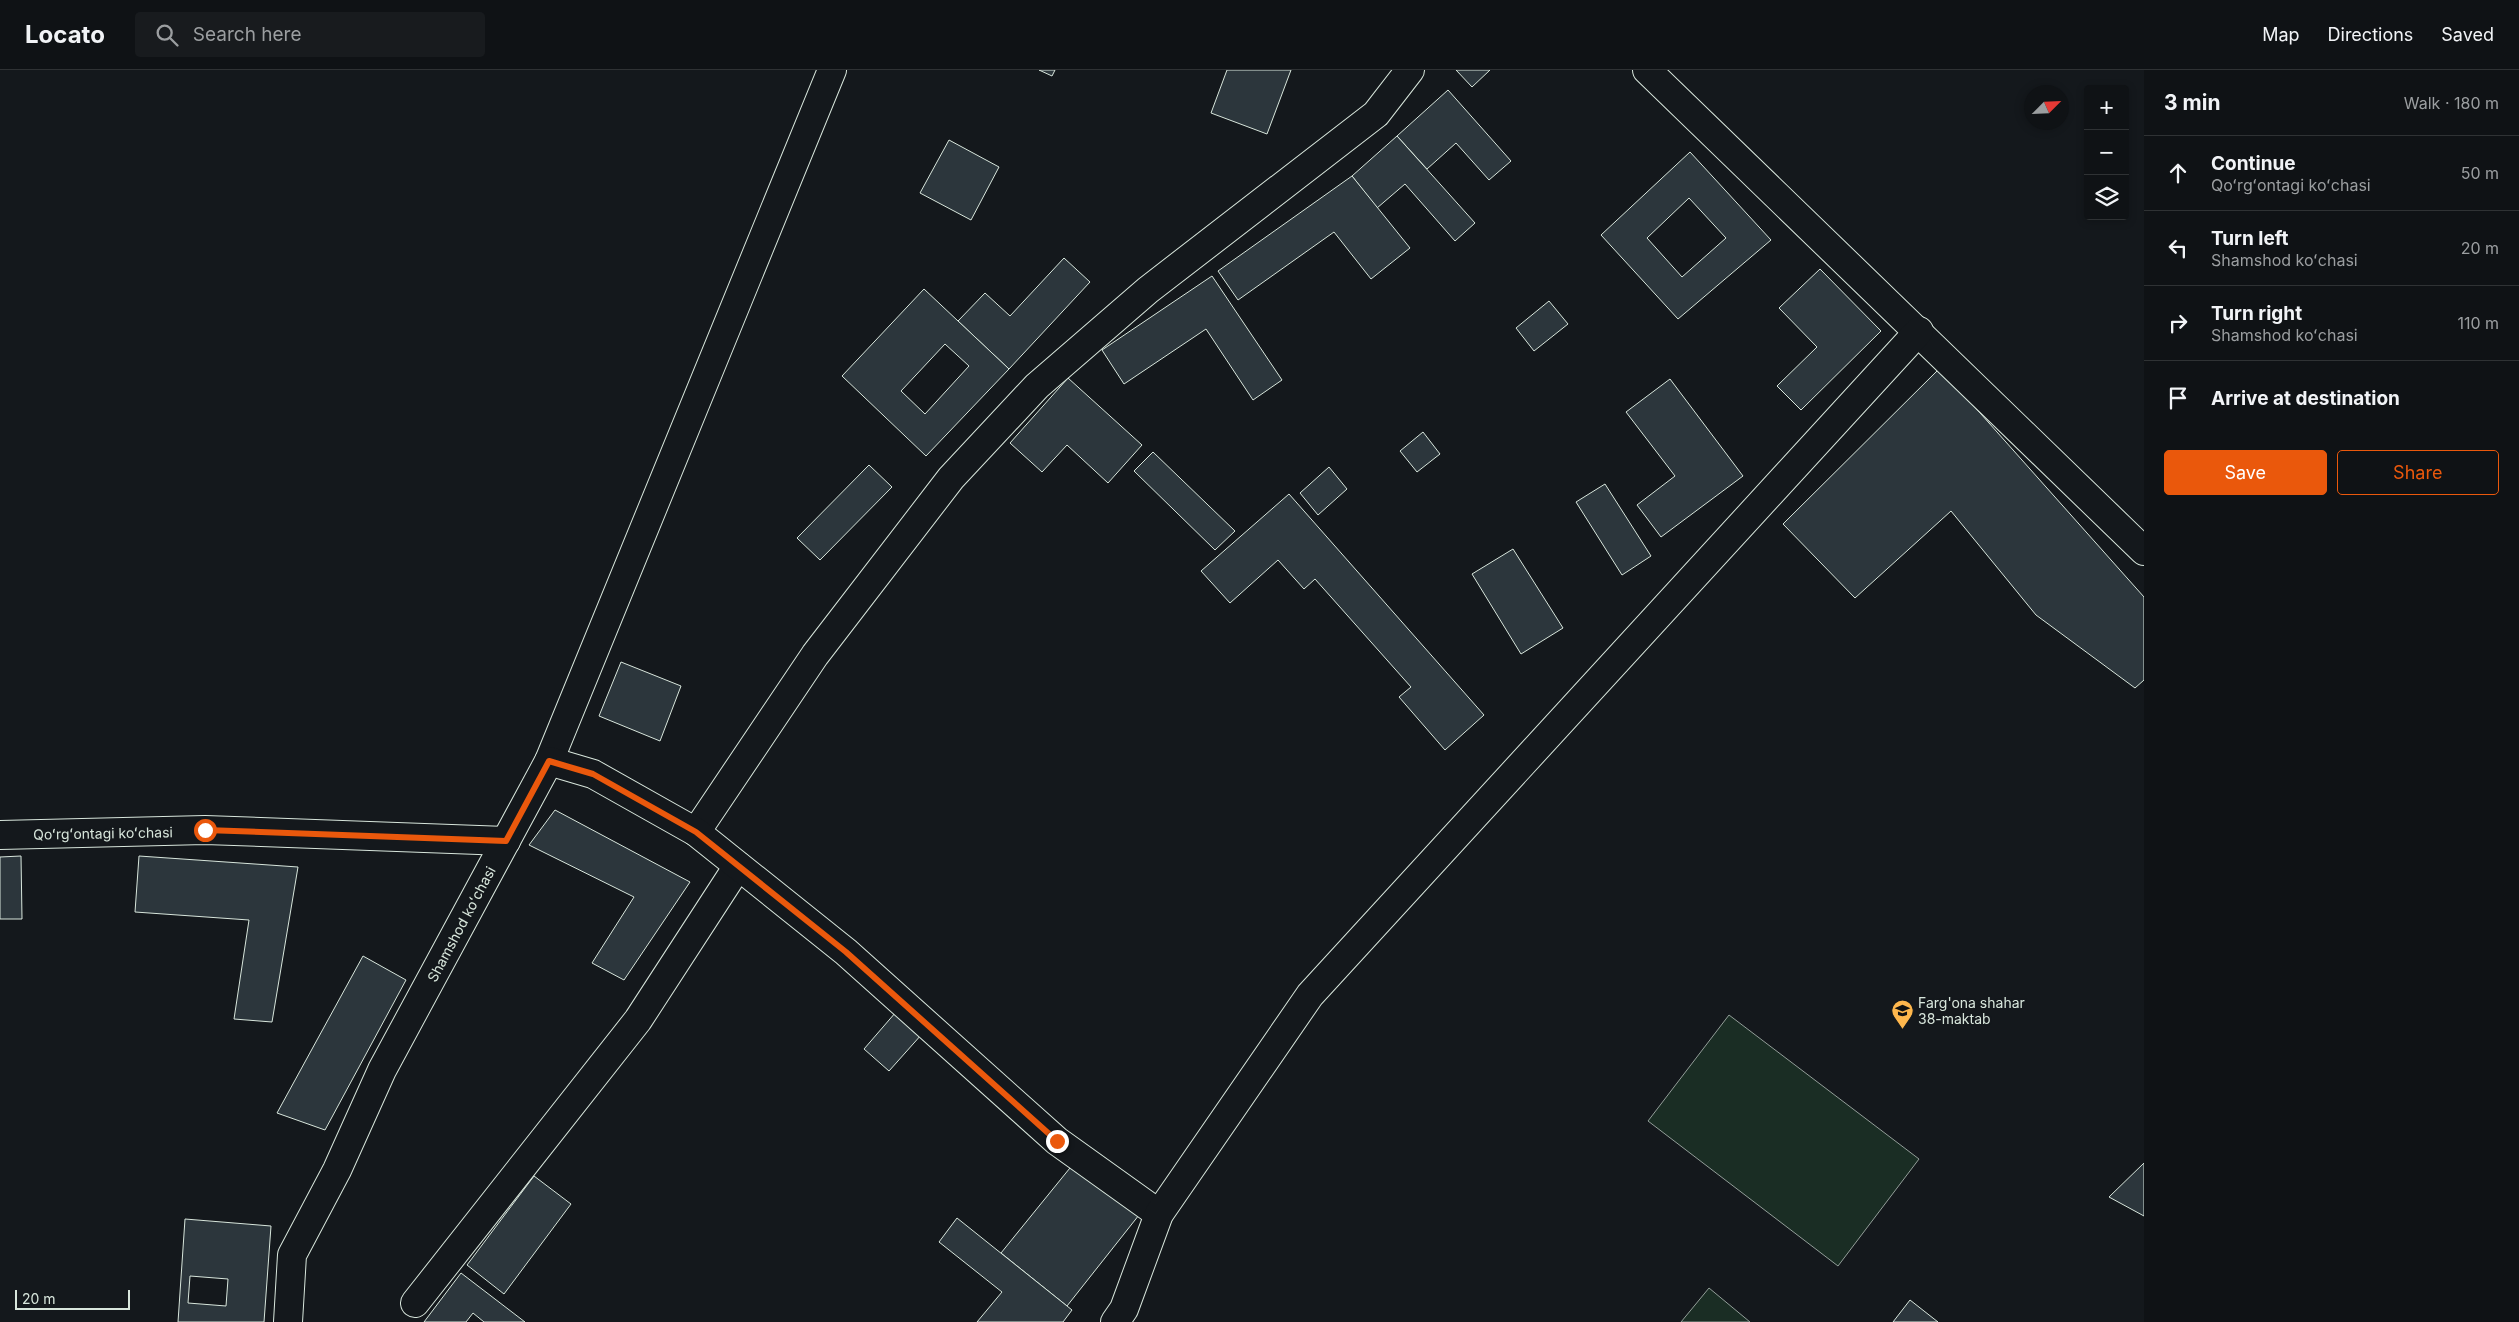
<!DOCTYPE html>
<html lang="en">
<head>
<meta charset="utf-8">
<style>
	body { margin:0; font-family:Inter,sans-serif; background:#181b1e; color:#f1f3f6 }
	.controls { position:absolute; right:15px; top:15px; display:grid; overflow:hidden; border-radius:5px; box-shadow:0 2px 8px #0003 }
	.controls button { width:45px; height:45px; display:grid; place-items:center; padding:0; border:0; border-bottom:1px solid #2f3234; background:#0f1215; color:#f1f3f6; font:25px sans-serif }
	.compass { position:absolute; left:2024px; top:15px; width:45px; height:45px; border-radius:50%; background:#0f1215; box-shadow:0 2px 8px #0003; rotate:66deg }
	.scale { position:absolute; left:15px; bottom:12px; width:115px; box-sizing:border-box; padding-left:5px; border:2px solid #d8e6dc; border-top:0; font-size:14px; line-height:18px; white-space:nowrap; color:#d8e6dc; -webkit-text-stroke:4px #14181c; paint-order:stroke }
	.stop { position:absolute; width:15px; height:15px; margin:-11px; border:4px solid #ea580c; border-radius:50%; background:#fff }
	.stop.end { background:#ea580c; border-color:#fff; box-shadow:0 1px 5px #0008 }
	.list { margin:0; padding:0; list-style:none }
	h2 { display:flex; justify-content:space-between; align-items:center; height:65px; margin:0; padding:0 20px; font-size:21px }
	h2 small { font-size:16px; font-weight:400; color:#9b9ea0 }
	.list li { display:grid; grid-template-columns:32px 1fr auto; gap:15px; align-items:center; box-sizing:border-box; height:75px; padding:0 20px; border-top:1px solid #2f3234 }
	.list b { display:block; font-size:19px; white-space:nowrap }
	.list p { margin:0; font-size:16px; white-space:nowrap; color:#9b9ea0 }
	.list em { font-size:16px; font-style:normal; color:#9b9ea0 }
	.actions { display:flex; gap:10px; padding:15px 20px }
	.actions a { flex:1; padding:11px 0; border:1px solid #ea580c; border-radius:5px; text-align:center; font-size:18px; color:#ea580c }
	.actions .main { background:#ea580c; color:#fff }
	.icon { flex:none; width:28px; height:28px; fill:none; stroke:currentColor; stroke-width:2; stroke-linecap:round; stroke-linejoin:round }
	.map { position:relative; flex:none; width:2144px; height:1252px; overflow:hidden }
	header { display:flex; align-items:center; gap:30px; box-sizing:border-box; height:70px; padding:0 25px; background:#0f1215; border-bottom:1px solid #2f3234 }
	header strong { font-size:24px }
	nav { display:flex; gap:28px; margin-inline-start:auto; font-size:18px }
	.search { width:350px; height:45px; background:#181b1e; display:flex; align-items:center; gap:12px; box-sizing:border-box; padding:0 18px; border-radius:5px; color:#9b9ea0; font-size:19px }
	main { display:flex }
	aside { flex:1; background:#0f1215 }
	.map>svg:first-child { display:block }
	.green { fill:#1a2d24; stroke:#939e99 }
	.building { fill:#2c363c; stroke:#d8e6dc; fill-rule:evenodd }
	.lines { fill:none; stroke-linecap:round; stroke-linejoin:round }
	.minor-casing { stroke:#d8e6dc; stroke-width:30 }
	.minor { stroke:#14181c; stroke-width:28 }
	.route { stroke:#ea580c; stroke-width:6 }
	.labels { text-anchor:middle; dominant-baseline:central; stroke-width:4; stroke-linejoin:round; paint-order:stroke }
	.street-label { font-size:14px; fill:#d8e6dc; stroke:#14181c }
	.poi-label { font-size:14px; fill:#d8e6dc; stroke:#14181c; text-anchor:start }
</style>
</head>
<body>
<header>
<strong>Locato</strong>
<div class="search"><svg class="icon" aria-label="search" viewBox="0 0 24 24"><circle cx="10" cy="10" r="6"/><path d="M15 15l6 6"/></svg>Search here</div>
<nav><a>Map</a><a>Directions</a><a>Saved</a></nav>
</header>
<main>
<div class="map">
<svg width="2144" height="1252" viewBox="0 0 2144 1252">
	<rect width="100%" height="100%" fill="#14181c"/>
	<!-- green -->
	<g class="green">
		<polygon points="1729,945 1919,1089 1838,1196 1648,1051"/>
		<polygon points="1709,1218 1750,1252 1681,1252"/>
	</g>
	<!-- building -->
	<g class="building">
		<polygon points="1039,0 1055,0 1052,6"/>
		<polygon points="1227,0 1291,0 1267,64 1211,43"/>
		<polygon points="1456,0 1490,0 1472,17"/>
		<polygon points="1448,20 1511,91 1489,110 1456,73 1427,99 1397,66"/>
		<polygon points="1397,66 1475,153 1455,171 1405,114 1377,138 1352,106"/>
		<polygon points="949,70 999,97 971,150 920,123"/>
		<path d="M1690,82l81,88 -93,79 -77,-84zM1689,128l37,40 -44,39 -35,-39z"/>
		<polygon points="1352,106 1410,178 1371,209 1334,162 1238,230 1218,201"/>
		<polygon points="1064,188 1090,212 1009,299 958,251 985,223 1010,246"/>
		<polygon points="1820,199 1881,261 1801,340 1777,316 1817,277 1779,238"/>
		<polygon points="1212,206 1282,310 1253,330 1206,259 1124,314 1102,280"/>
		<path d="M924,219l85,80 -83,87 -84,-80zM945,274l24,22 -44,48 -24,-23z"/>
		<polygon points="1549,231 1568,254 1534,281 1516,258"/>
		<polygon points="1940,298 2144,527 2144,610 2135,618 2036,545 1951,441 1855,528 1783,454"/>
		<polygon points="1068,308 1142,375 1108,413 1067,375 1042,402 1010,373"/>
		<polygon points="1670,309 1743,406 1661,467 1637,435 1675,406 1626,342"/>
		<polygon points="1423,362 1440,384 1417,402 1400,381"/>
		<polygon points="1153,382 1235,461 1215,480 1134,401"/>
		<polygon points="869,395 892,417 820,490 797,468"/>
		<polygon points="1329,397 1347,419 1318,445 1300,423"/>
		<polygon points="1605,414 1651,486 1622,505 1576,432"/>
		<polygon points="1289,424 1484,645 1445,680 1399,627 1411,617 1315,509 1304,519 1278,490 1230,533 1201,501"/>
		<polygon points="1513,479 1563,558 1521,584 1472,504"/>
		<polygon points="621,592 681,616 660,671 599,646"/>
		<polygon points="555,740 690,812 624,910 592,893 634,827 529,775"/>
		<polygon points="21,786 22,849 0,849 0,787"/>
		<polygon points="139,786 298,797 272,952 234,949 249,850 135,842"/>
		<polygon points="363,886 406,910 325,1060 277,1043"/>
		<polygon points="896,942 922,964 889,1001 864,979"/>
		<polygon points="1074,1093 1139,1145 1067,1236 1001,1183"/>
		<polygon points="2144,1093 2144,1146 2109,1127"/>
		<polygon points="534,1106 571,1134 504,1224 467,1195"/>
		<polygon points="957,1148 1072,1240 1063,1252 977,1252 1002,1222 939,1172"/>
		<path d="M185,1149l86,7 -7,96h-86zM190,1206l38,3 -2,27 -38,-3z"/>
		<polygon points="461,1203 525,1252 484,1252 473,1243 466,1252 424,1252"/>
		<polygon points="1910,1230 1938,1252 1893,1252"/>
	</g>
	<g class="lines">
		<defs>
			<g id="minor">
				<polyline points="1647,0 2144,481"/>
				<polyline points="549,691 832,0"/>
				<polyline points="696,762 815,585 951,408 1037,316 1148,220 1376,44 1410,0"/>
				<polyline points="0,765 205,760 506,771"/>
				<polyline points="415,1233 638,950 738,796"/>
				<polyline points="288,1252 292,1185 337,1100 382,1000 549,691 593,704 696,762 846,882 1057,1071 1159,1144"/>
				<polyline points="1115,1252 1124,1239 1159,1144 1310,925 1919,261"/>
			</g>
		</defs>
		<!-- minor casing -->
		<use href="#minor" class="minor-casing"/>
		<!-- minor -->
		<use href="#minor" class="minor"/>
	</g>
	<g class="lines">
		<!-- route -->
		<polyline class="route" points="205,760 506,771 549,691 593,704 696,762 846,882 1057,1071"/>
	</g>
	<!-- icons -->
	<defs>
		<symbol id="school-pin" viewBox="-11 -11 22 30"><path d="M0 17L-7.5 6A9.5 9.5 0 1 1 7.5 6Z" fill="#ffb74d" stroke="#14181c"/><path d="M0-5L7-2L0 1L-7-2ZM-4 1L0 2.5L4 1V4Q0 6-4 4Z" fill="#111"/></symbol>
	</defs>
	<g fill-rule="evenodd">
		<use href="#school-pin" x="1890" y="928" width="25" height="34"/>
	</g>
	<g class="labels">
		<!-- street labels -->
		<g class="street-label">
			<text transform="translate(103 763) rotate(-1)">Qoʻrgʻontagi koʻchasi</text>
			<text transform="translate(461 854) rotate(-62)">Shamshod koʻchasi</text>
		</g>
		<!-- poi labels -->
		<g class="poi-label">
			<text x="1918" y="932">Farg'ona shahar<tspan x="1918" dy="16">38-maktab</tspan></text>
		</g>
	</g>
</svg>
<div class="controls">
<button>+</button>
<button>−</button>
<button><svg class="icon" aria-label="layers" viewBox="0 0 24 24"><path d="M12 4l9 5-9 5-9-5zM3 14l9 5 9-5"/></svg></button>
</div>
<svg class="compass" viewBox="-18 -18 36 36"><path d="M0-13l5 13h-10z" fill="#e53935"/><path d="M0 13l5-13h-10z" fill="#9b9ea0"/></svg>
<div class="scale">20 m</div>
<div class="stop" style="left:205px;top:760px"></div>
<div class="stop end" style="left:1057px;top:1071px"></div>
</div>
<aside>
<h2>3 min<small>Walk · 180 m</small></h2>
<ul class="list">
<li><svg class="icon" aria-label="ahead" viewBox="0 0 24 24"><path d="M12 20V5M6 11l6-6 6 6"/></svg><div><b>Continue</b><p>Qoʻrgʻontagi koʻchasi</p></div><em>50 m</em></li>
<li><svg class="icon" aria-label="left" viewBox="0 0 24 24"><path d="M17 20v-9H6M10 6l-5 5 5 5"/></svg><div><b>Turn left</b><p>Shamshod koʻchasi</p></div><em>20 m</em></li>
<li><svg class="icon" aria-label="right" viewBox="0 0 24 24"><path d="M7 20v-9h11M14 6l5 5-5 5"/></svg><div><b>Turn right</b><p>Shamshod koʻchasi</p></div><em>110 m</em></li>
<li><svg class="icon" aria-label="arrive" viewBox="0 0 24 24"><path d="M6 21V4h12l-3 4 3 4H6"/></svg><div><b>Arrive at destination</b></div></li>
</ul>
<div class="actions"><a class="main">Save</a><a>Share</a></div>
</aside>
</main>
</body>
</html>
